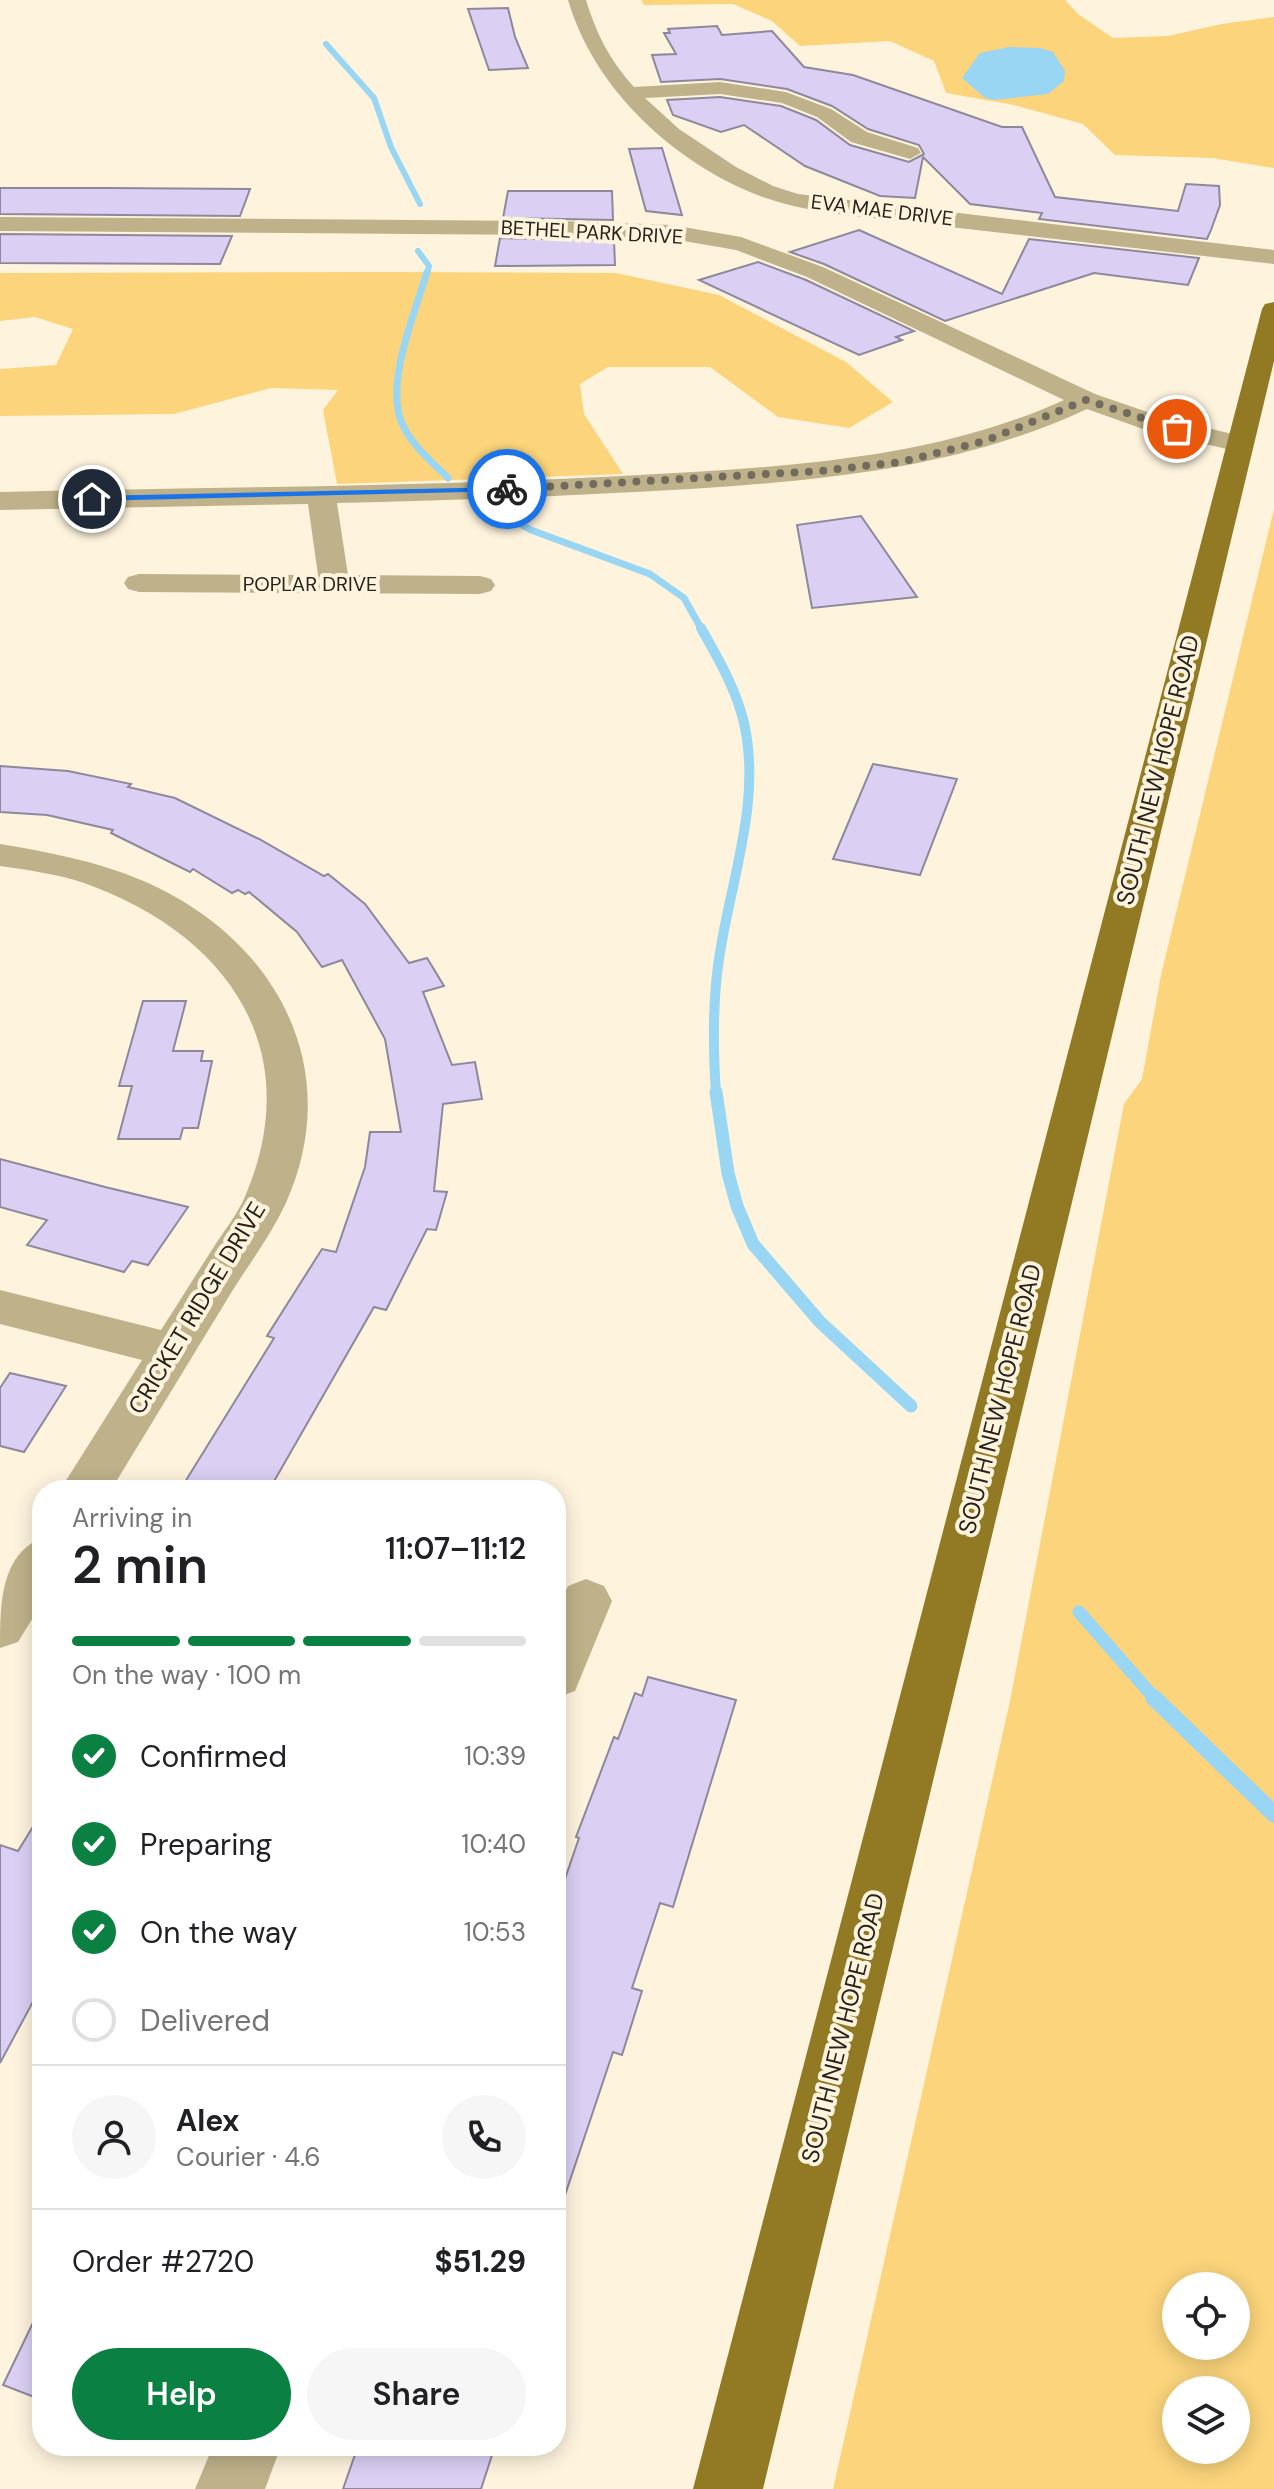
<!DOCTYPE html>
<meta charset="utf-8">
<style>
:root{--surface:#fff;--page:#f6f6f6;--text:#202124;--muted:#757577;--line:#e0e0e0;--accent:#0b8043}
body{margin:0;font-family:"DM Sans",sans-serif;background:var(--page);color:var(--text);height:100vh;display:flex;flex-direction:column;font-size:30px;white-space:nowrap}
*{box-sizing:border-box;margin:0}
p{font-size:26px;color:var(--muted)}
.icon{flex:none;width:44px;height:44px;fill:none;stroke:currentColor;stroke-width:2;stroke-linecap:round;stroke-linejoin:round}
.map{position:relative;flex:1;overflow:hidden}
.sheet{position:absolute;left:32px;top:1480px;width:534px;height:976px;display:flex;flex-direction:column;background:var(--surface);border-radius:32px;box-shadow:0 4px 20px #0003}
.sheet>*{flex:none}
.buttons{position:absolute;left:1162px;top:2272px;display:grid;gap:16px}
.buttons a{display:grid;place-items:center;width:88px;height:88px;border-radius:50%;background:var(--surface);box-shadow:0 4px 20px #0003;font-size:40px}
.pin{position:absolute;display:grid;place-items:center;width:68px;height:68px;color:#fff;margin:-34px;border:4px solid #fff;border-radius:50%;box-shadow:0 2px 8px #0007}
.courier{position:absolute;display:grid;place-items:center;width:80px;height:80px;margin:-40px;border:6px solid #1a73e8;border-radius:50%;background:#fff;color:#222;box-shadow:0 2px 10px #0007}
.summary em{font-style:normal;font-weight:600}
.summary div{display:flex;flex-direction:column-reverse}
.summary{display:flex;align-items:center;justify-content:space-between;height:136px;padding:0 40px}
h1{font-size:52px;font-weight:600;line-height:60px}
.bar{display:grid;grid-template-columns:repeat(4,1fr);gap:12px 8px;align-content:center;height:96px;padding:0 40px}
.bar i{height:10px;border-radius:6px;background:var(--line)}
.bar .active{background:var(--accent)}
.bar p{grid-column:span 4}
.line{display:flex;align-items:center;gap:20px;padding:0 40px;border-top:2px solid var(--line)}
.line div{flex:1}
.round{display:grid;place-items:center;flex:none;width:84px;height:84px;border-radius:42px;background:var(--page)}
ol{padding:0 40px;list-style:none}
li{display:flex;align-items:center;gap:24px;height:88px}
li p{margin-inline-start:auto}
li .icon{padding:8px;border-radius:50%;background:var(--accent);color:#fff;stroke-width:4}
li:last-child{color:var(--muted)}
li i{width:44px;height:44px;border:4px solid var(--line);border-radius:50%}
.cta{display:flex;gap:16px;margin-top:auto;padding:16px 40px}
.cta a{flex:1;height:92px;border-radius:48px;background:var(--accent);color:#fff;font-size:32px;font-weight:600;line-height:92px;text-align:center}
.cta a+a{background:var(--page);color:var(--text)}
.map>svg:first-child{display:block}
.green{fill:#fbd47b;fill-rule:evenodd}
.water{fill:#99d6f4}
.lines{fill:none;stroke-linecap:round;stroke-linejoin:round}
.stream-far4{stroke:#99d6f4;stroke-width:6}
.stream-far3{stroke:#99d6f4;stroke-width:7}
.stream-far2{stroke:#99d6f4;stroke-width:10}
.stream-far1{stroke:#99d6f4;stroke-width:13}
.stream{stroke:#99d6f4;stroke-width:17}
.building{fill:#dbd0f4;stroke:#8e889c;stroke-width:2}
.minor{fill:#bfb28a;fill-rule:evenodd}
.major{fill:#927923;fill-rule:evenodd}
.route{fill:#1a73e8}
.done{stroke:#726c5f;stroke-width:8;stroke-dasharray:0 14.4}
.labels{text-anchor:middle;stroke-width:8;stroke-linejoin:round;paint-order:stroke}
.far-street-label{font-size:20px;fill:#27231b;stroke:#fef4de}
.street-label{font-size:24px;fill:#27231b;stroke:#fef4de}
</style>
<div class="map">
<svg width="1274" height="2489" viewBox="0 0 1274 2489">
<rect width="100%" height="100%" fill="#fef4de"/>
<!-- green -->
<g class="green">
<polygon points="641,0 1065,0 1078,14 1113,38 1168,36 1222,24 1274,17 1274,168 1212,158 1115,155 1083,124 1014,105 946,93 934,61 890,41 800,46 772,21 733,4 644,5"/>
<polygon points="385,272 616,273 719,295 846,362 893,402 849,428 778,417 710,367 608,367 580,384 584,414 623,474 337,484 323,410 338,390 271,388 174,414 0,416 0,369 56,365 73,329 35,317 0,321 0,273"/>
<path d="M1274,509V2489H833L1010,1701L1124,1104L1142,1079L1161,975ZM1176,2286H1236V2346H1176ZM1176,2390H1236V2450H1176Z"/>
</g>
<!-- water -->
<polygon class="water" points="1009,47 1040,48 1053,52 1065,71 1064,81 1048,94 995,100 985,98 962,78 980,53"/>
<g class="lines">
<!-- stream-far4 -->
<g class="stream-far4">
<polyline points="326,44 374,98 391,147 420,204"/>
<polyline points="418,251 429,266 427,274"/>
</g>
<!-- stream-far3 -->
<g class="stream-far3">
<path d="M427,272C415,313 386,380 401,421C410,444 431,461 448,478"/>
<polyline points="477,499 531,530 650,574 684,598 702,630"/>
</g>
<!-- stream-far2 -->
<path class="stream-far2" d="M701,628C718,658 736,689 744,723C762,802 730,882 719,959C712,1004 713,1049 716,1094"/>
<!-- stream-far1 -->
<g class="stream-far1">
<polyline points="716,1092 728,1173 737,1206 753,1244 820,1322 911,1406"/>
<polyline points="1079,1612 1156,1700"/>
</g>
<!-- stream -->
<polyline class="stream" points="1154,1698 1274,1814"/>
</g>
<!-- building -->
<g class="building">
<polygon points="508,8 515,37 528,68 489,70 468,9"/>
<polygon points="717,26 722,35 772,31 804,67 853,75 1002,127 1022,127 1055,197 1178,211 1186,184 1219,186 1220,205 1211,230 1207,239 1039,219 1042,213 970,204 923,157 915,198 880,196 805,166 744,125 721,132 673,115 667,100 720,97 781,106 816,120 850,145 909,162 924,154 919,145 868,129 832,106 787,89 720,79 661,82 652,55 676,54 664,33 670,33 668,29"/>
<polygon points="662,148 682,215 646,211 629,149"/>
<polygon points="0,188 108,188 250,189 240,216 0,214"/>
<polygon points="508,191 612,191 613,220 503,218"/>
<polygon points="859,230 1002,294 1029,239 1199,258 1188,285 1094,273 945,321 824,264 790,252"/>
<polygon points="0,234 232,236 220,264 0,263"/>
<polygon points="500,238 614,240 615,265 495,266"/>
<polygon points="758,262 806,280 914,331 896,337 902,340 859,355 699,280"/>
<polygon points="861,516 917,597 812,608 797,525"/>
<polygon points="873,764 957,779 920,875 833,859"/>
<polygon points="0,766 68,771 131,784 128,787 175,798 259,839 324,876 328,874 365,904 409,963 427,958 444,986 423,992 452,1065 475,1062 482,1099 443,1104 434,1191 447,1192 436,1230 427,1229 386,1310 374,1307 269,1490 180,1490 274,1338 267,1336 322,1249 336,1252 365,1167 370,1132 401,1132 385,1039 342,960 322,967 297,932 249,892 245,894 238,890 232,893 193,869 190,872 111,833 113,830 47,815 0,812"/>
<polygon points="143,1001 186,1001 173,1051 203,1051 201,1061 212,1061 198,1128 183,1128 180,1139 118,1139 132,1086 119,1086"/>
<polygon points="0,1159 105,1187 188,1207 148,1265 132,1261 124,1272 27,1245 47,1220 0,1207"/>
<polygon points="10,1373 66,1386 24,1452 0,1446 0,1388"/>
<polygon points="648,1677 736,1700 673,1907 660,1903 632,1988 642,1991 622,2055 613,2052 562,2204 556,2203 556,1905 579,1838 576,1837 614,1737 618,1739 635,1693 642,1696"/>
<polygon points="42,1812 42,1985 0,2063 0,1845 18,1851"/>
<polygon points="42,2304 42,2400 3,2385"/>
<polygon points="358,2446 495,2446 481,2489 343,2489"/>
</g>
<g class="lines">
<!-- minor -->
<g class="minor">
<path d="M568,0H586C596,33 610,61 634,87L720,82L786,92L831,109L867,132L918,148L921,153L910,159L851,142L817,117L782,103L720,94L645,98L679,129L736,167L773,186L798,194L1274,250V264L844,215C816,211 787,206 760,196C674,163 594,89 568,0Z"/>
<path d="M0,217L562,221L672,225L741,237L823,267L1095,394L1162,417L1249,438L1253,444L1249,450L1239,452L1143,429L1087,409C961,468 827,480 690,489C572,496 455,500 337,503L348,575L480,576L491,579L495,585L491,591L480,594L139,592L128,589L124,583L128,577L139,574L318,575L308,504L0,510V492C208,487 414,487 621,476C772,467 925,463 1064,400L807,277L736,250L672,239L562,235L0,231Z"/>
<path d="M0,844C48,852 96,861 141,880C274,936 348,1067 285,1205C270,1237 246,1268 228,1298C189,1362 150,1426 111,1490H60L142,1360L0,1324V1290L161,1330C180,1301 198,1271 217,1242C226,1229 236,1215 243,1201C310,1051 228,934 84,883C57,874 28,870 0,866Z"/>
<path d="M42,1538V1603L18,1642L0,1648C0,1605 0,1555 42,1538Z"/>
<polygon points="586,1579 604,1586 612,1601 575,1691 556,1698 556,1611 568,1586"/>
<polygon points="213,2446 281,2446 265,2489 195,2489"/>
</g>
<!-- major -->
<polygon class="major" points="1274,302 1274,361 763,2489 693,2489 1262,309 1265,304"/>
</g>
<!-- route -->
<polygon class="route" points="507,487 510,491 92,501 87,499 92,496"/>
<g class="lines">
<!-- done -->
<polyline class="done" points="507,489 820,471 901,462 985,441 1086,400 1177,429"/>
</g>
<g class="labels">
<!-- far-street labels -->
<g class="far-street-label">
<text transform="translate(882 210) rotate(7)" y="7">EVA MAE DRIVE</text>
<text transform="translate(592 232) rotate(3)" y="7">BETHEL PARK DRIVE</text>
<text x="310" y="591">POPLAR DRIVE</text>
</g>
<!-- street labels -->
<g class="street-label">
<text transform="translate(1158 770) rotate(-76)" y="8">SOUTH NEW HOPE ROAD</text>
<text transform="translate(197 1308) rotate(-59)" y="8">CRICKET RIDGE DRIVE</text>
<text transform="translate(1000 1399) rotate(-76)" y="8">SOUTH NEW HOPE ROAD</text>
<text transform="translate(843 2028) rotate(-76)" y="8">SOUTH NEW HOPE ROAD</text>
</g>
</g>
</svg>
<div class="buttons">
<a><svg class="icon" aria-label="locate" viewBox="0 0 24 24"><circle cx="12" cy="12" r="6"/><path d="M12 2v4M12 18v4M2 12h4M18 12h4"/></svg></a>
<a><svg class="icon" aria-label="layers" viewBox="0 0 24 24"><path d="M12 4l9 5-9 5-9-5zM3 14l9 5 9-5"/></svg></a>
</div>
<div class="pin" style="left:1177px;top:429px;background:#ea580c"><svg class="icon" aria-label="bag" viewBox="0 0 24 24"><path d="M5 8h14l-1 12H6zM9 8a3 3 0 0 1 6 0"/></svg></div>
<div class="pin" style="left:92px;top:499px;background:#1f2937"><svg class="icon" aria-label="home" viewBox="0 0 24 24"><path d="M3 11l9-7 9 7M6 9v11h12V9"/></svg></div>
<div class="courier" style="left:507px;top:489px"><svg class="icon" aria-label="bike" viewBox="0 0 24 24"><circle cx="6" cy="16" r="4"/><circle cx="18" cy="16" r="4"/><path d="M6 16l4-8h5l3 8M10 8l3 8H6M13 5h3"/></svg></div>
<section class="sheet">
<div class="summary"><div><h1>2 min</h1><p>Arriving in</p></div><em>11:07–11:12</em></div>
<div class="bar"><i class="active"></i><i class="active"></i><i class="active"></i><i></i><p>On the way · 100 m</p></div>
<ol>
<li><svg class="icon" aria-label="check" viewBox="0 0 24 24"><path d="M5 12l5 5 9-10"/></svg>Confirmed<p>10:39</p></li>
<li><svg class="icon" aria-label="check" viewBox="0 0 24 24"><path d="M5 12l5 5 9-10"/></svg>Preparing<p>10:40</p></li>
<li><svg class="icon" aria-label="check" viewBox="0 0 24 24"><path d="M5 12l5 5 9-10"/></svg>On the way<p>10:53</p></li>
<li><i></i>Delivered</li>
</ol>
<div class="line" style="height:144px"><a class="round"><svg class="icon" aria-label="person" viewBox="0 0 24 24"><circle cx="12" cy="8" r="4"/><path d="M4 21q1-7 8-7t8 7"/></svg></a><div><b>Alex</b><p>Courier · 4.6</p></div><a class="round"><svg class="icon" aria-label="phone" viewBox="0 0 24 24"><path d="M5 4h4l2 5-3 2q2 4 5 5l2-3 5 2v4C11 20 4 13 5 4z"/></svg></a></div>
<div class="line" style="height:104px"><div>Order #2720</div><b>$51.29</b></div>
<div class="cta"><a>Help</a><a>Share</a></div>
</section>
</div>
